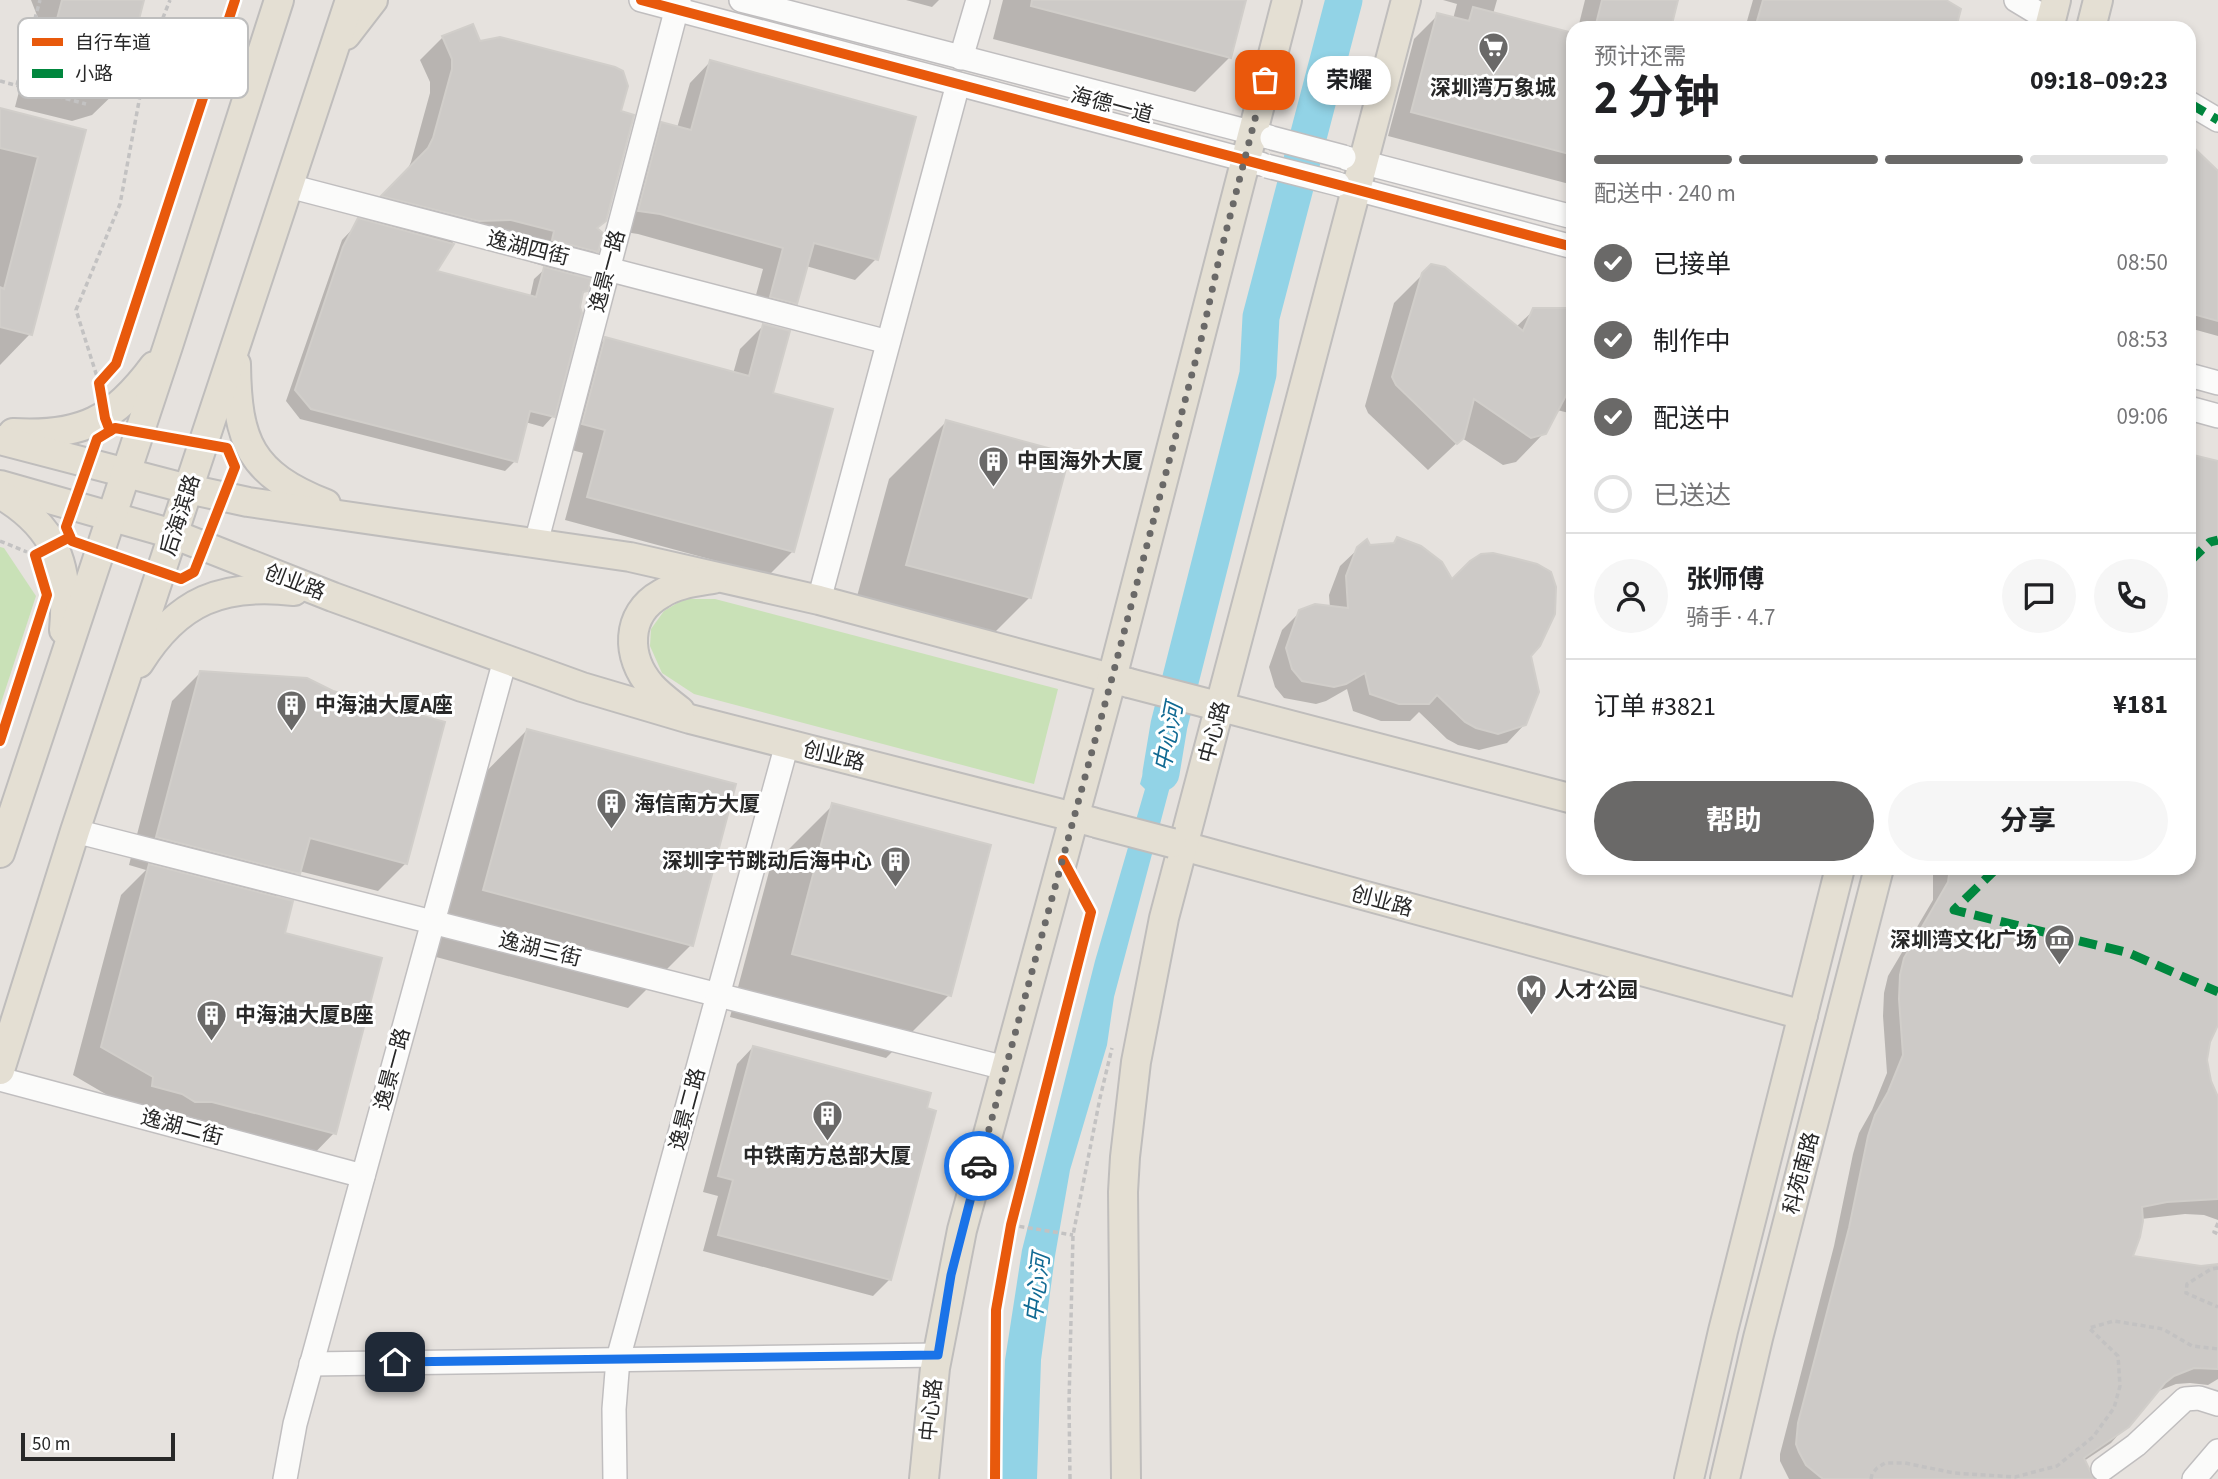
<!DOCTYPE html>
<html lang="zh">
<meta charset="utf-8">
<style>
:root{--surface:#fff;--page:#f6f6f6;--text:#202124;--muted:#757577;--line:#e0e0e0;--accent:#6a6968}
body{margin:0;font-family:"Source Sans 3","Noto Sans SC",sans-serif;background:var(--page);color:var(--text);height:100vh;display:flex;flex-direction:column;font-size:26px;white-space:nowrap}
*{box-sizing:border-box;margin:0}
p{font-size:23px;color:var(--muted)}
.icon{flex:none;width:38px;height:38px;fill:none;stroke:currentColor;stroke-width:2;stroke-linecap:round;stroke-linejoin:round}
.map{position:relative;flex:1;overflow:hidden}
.details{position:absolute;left:1566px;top:21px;width:630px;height:854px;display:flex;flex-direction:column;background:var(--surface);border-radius:21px;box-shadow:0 4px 10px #0003}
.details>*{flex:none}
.scale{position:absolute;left:21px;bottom:18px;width:154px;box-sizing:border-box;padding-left:7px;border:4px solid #282828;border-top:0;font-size:19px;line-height:24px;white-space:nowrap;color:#282828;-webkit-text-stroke:5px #fff;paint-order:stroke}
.pin{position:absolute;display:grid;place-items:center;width:60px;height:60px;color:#fff;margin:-30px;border-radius:14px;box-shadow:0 4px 10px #0006}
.courier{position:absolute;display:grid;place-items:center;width:70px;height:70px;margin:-35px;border:5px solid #1a73e8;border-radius:50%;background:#fff;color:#222;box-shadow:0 2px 9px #0007}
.bubble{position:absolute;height:49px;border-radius:24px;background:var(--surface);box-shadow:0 4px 10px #0003;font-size:23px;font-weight:700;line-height:49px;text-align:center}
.headline em{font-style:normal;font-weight:700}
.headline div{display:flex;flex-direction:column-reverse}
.headline{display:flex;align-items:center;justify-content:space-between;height:119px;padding:0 28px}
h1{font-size:46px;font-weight:700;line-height:52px}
.bar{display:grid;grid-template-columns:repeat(4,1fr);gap:10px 7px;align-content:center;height:84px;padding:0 28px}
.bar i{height:9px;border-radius:5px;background:var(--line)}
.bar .on{background:var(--accent)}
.bar p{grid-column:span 4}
.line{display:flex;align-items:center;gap:18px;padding:0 28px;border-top:2px solid var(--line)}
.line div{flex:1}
.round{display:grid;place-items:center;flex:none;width:74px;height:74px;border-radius:37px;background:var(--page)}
ol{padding:0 28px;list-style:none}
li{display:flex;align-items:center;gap:21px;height:77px}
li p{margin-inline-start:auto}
li .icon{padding:7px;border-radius:50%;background:var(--accent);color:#fff;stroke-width:4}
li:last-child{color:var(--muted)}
li i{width:38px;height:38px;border:4px solid var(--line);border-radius:50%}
.button{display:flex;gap:14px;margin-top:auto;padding:14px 28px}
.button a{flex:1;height:80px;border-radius:42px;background:var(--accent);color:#fff;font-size:28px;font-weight:700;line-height:80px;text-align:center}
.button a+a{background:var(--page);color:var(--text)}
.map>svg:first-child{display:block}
.green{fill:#c9e1b7}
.water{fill:#92d3e6}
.shadow{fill:#0003;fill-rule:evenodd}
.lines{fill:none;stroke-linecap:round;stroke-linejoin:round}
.river{stroke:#92d3e6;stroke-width:37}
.building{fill:#cdcac7;stroke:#d1ceca;stroke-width:2}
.minor-casing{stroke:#c0bebf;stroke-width:26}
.major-casing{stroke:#bfbdbc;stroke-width:32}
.path{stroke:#c3c2c2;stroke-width:3.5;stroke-dasharray:5 3.5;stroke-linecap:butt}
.minor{stroke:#fbfbfa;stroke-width:23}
.major{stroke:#e4dfd3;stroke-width:28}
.minor-bridge-casing{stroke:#c0bebf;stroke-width:26;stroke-linecap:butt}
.major-bridge-casing{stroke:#bfbdbc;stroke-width:32;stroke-linecap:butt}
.minor-bridge{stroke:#fbfbfa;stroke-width:23}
.major-bridge{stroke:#e4dfd3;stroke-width:28}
.quiet{stroke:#00873e;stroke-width:9;stroke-dasharray:18 9;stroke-linecap:butt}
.cycleway-casing{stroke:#fff;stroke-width:15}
.cycleway{stroke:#e8590c;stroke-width:10}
.done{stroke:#6a6968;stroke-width:7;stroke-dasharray:0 12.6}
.route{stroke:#1a73e8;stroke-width:9}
.labels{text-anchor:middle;stroke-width:6;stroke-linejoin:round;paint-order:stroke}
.poi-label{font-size:21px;font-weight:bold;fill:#282828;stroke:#fff;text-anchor:start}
.street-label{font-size:21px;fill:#282828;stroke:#fff}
.water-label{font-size:23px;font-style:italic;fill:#116a93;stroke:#fff}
.key{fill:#fff;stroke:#bebebe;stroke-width:2}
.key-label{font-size:19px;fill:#282828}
</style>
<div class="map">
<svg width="2218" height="1479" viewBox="0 0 2218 1479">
<rect width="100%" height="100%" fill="#e6e2de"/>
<!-- green -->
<g class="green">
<polygon points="0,547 4,548 36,596 0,706"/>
<polygon points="684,599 715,599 1058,689 1034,784 694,694 662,673 650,646 651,629 664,611"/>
</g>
<!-- water -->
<polygon class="water" points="1157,722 1185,730 1114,997 1107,1045 1070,1170 1055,1256 1041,1360 1037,1479 1001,1479 1005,1360 1022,1250 1095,961 1145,789 1140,784"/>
<!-- shadow -->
<g class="shadow">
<polygon points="31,0 142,0 120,88 92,115 72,121 15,107 38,18"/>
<polygon points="906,0 939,0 932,7"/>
<polygon points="1003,0 1245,0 1230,57 1195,92 993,39"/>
<polygon points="1443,0 1497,0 1493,14 1573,35 1573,185 1388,136 1414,39 1438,15 1453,19 1457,4"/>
<polygon points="1585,0 1677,0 1669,28 1578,28"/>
<polygon points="1753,0 1943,0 1959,9 1954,28 1745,28"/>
<path d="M443,37L478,43L595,229L597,251L572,276L586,290L581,296L553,416L543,427L525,422L515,461L505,471L300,419L286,401L342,240L406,173L411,162L430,93V82L420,60ZM453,242H487L532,254L530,262L547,267L534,279L530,297L434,272Z"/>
<polygon points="710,62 876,259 855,280 806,266 796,303 775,324 750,317 763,269 638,234 618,231 641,145 662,124 677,128 690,83"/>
<polygon points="0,110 83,131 30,334 0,365"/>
<polygon points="2189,148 2218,174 2218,336 2189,328"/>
<polygon points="1429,268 1516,327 1534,310 1573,309 1573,414 1557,410 1544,433 1516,462 1503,465 1462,438 1428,470 1368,413 1365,406 1394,303"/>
<polygon points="763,326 792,552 769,575 565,520 583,453 560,447 582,363 605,339 733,374 740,349"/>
<polygon points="946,422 1029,598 972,655 850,622 889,479"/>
<polygon points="2218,462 2218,1024 2206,1050 2206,1071 2218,1099 2218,1220 2204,1215 2185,1214 2141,1219 2131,1257 2201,1267 2218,1266 2218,1379 2208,1385 2190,1383 2176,1384 2156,1392 2111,1443 2084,1461 2092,1479 1789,1479 1780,1461 1780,1454 1834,1246 1853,1154 1859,1133 1872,1110 1887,1073 1883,1016 1884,993 1888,976 1933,900 1933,868 2189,868"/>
<polygon points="1397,539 1451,582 1530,655 1525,724 1507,743 1479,750 1458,745 1447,739 1419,712 1410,721 1381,721 1353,711 1347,689 1326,701 1316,704 1284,698 1275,687 1269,667 1282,630 1300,612 1330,608 1329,595 1340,566 1359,548 1392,545"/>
<polygon points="200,673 406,863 378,891 299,871 274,898 334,1133 306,1162 126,1106 73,1075 121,895 146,870 129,865 172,701"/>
<polygon points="527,730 691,945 628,1008 421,953 464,794"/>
<polygon points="833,805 949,995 886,1058 730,1017 770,868"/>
<polygon points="753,1047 890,1279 873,1296 703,1251 718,1196 703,1192 737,1064"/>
</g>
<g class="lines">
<!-- river -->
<polyline class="river" points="1161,773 1169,725 1258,374 1261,317 1344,0"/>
</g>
<!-- building -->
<g class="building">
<polygon points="62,0 144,0 121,89 100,94 41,80"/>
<polygon points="1032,0 1246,0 1231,58 1031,6"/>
<polygon points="1602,0 1678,0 1671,28 1638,28 1619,23 1618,28 1595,28"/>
<polygon points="1763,0 1946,0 1961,9 1957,24 1953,28 1833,28 1817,24 1815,28 1755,28"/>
<polygon points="1473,7 1573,33 1573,155 1411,112 1437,13 1469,21"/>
<polygon points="473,24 480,41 500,37 615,67 623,71 628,86 621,111 634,115 606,221 597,228 603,233 598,252 552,240 554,231 511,220 479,221 381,196 428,148 433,138 452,69 452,59 442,36"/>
<polygon points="710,60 916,117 878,260 814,243 797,304 770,297 783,248 660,214 638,211 661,122 691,130"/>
<polygon points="0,108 86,130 32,335 0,327 0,287 4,289 38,157 0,148"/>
<polygon points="2189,143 2218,171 2218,321 2189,313"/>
<polygon points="358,218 454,244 437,271 536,297 544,267 591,279 588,291 583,292 580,307 582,313 555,417 530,411 517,462 311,409 295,390 343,247"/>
<polygon points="1431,264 1445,267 1523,331 1533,308 1573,308 1573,382 1546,434 1531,438 1474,399 1464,438 1457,444 1396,385 1392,377 1422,273"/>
<polygon points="763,324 790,331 773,393 833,409 794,552 587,497 605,430 582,424 605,337 749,376"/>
<polygon points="946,420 1070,454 1031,598 906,565"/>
<polygon points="2189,454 2218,461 2218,1025 2210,1042 2207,1060 2211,1081 2218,1097 2218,1199 2167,1202 2142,1207 2143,1221 2140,1237 2133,1256 2201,1266 2218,1264 2218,1369 2194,1368 2174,1376 2165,1383 2129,1427 2084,1458 2094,1479 1823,1479 1806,1465 1799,1452 1796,1444 1798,1423 1849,1228 1868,1136 1875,1115 1888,1092 1903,1055 1899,999 1900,975 1904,958 1948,882 1950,868 2189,868"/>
<polygon points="1397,537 1421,546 1442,562 1452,579 1470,561 1481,554 1493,553 1514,558 1537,564 1551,572 1556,587 1555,614 1540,646 1531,656 1539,692 1526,725 1498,734 1476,728 1465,722 1437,695 1429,704 1399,704 1370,694 1365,673 1346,684 1334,687 1302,681 1292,669 1286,648 1299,610 1315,604 1348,608 1346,576 1357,547 1367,539 1370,545 1394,543"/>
<polygon points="200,671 307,678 333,691 445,722 407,864 310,838 300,874 156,837"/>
<polygon points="527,729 736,784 693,946 483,890"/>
<polygon points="832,803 991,845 951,996 792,954"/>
<polygon points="149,864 293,901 285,933 382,958 336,1134 212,1102 195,1102 182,1094 152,1086 153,1077 101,1047"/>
<polygon points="753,1046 931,1093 927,1108 936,1111 891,1280 718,1235 733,1180 718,1176"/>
</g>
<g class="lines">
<defs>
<g id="minor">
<polyline points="641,0 1261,164"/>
<polyline points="741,0 1269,137"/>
<polyline points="2016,0 2051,21"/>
<polyline points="961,58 978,0"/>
<polyline points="2189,103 2218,120"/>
<polyline points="1346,158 1573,217"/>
<polyline points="1341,185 1573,247"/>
<polyline points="289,186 888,342"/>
<polyline points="2189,375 2218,383"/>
<polyline points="2189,408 2218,416"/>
<polyline points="536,543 679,0"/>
<polyline points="819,600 958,84"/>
<polyline points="75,831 1005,1068"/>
<polyline points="0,1079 363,1176"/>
<polyline points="311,1364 938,1355"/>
<polyline points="2103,1469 2136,1445 2185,1399 2199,1398 2218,1404"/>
<polyline points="285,1479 295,1424 505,660"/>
<polyline points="615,1479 614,1409 618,1359 787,744"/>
<polyline points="2194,1479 2218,1451"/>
</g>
<g id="major">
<polyline points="2049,28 2056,0"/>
<polyline points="2091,28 2098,0"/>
<polyline points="346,35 373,0"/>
<path d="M236,364C237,442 250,474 326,504"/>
<path d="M13,433C82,437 114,420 154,366"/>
<polyline points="0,440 188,489 248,502 630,557 819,600 1129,683"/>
<polyline points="0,485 173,534 333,597 582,687 690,719 1093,822"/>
<path d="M0,494C56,527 70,566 64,630"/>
<path d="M139,663C178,600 223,583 294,591"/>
<polyline points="1206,703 1573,799"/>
<path d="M680,711C670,703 659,695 651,686C626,657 625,614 661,594C676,584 695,582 713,579"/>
<polyline points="1172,843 1803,1015"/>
<polyline points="0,853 168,346 279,0"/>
<polyline points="0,1070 75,831 350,0"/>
<polyline points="924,1479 935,1368 962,1230 1112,678 1287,0"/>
<polyline points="1126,1479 1123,1192 1125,1157 1136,1062 1164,918 1406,0"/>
<polyline points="1689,1479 1723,1331 1840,868"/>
<polyline points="1725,1479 1758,1338 1879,868"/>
</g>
</defs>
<!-- minor casing -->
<use href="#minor" class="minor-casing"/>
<!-- major casing -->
<use href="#major" class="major-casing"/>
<!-- path -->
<g class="path">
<polyline points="0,81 86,104"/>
<polyline points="17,85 40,0"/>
<polyline points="99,383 76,310 120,204 147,58 170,0"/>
<polyline points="0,541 27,552"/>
<polyline points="2218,1223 2214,1232 2218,1234"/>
<polyline points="1011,1225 1073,1235"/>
<polyline points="2218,1268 2211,1269 2187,1284 2186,1293 2218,1307"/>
<polyline points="1070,1479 1069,1403 1073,1235 1100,1098 1112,1048"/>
<polyline points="1871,1479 1872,1474 1877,1468 1885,1463 1905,1463 1954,1473 2015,1477 2057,1466 2093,1437 2114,1408 2120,1386 2118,1356 2089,1328 2114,1321 2163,1329 2192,1346 2218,1349"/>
</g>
<!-- minor -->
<use href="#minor" class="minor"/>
<!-- major -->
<use href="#major" class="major"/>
<defs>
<g id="minor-bridge">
<polyline points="1272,138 1344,157"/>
<polyline points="1267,166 1338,184"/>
</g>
<g id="major-bridge">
<polyline points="1129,683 1206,703"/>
<polyline points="1096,823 1172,843"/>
</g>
</defs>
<!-- minor-bridge casing -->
<use href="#minor-bridge" class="minor-bridge-casing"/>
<!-- major-bridge casing -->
<use href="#major-bridge" class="major-bridge-casing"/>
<!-- minor-bridge -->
<use href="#minor-bridge" class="minor-bridge"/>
<!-- major-bridge -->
<use href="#major-bridge" class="major-bridge"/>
<!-- quiet -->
<g class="quiet">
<polyline points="2189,103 2218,120"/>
<polyline points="2189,562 2210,542 2218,540"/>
<polyline points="1997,868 1954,910 2129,953 2218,992"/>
</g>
<defs>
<g id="cycleway">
<polyline points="641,0 1573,247"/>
<polygon points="115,428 227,448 235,467 194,572 181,579 72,541 66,527 97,439"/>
<polyline points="110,431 105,418 99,383 116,364 235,0"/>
<polyline points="0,741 47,595 35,555 70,537"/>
<polyline points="995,1479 996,1310 1011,1225 1091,912 1063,860"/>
</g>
</defs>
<!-- cycleway casing -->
<use href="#cycleway" class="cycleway-casing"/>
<!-- cycleway -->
<use href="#cycleway" class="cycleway"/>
</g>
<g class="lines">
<!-- done -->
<polyline class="done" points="979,1166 1112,678 1202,336 1219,259 1265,80"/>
<!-- route -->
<polyline class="route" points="395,1362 938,1355 951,1275 979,1166"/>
</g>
<!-- icons -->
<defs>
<symbol id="supermarket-pin" viewBox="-11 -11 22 30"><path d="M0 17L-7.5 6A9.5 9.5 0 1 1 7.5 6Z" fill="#6a6968" stroke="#fff"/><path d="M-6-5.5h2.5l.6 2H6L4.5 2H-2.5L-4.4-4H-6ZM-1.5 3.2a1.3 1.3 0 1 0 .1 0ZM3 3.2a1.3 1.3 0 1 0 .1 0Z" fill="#fff"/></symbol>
<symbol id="building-pin" viewBox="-11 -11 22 30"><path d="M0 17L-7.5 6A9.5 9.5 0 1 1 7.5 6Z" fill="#6a6968" stroke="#fff"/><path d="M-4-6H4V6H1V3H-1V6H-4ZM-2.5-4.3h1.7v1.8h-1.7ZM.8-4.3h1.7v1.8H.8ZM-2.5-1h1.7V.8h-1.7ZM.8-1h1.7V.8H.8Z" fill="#fff"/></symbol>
<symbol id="museum-pin" viewBox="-11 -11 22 30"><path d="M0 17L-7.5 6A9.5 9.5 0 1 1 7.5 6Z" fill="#6a6968" stroke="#fff"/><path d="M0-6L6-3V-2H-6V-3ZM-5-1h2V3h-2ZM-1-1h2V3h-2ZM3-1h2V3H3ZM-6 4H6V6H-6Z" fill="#fff"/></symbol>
<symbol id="metro-pin" viewBox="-11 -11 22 30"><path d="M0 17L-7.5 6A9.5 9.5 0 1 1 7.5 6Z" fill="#6a6968" stroke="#fff"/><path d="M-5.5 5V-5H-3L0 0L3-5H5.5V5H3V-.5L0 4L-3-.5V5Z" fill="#fff"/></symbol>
</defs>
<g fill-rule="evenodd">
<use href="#supermarket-pin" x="1476" y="30" width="35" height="47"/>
<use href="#building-pin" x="976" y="444" width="35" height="47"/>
<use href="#building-pin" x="274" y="688" width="35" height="47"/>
<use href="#building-pin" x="594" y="786" width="35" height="47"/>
<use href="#building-pin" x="878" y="844" width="35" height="47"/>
<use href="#museum-pin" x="2042" y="922" width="35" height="47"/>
<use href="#metro-pin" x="1514" y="972" width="35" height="47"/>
<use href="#building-pin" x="194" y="998" width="35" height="47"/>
<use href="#building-pin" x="810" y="1098" width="35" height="47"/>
</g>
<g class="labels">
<!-- poi labels -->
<g class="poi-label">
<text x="1493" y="95" text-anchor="middle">深圳湾万象城</text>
<text x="1017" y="468">中国海外大厦</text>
<text x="315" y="712">中海油大厦A座</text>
<text x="634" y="811">海信南方大厦</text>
<text x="872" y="868" text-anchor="end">深圳字节跳动后海中心</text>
<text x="2037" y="947" text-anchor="end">深圳湾文化广场</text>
<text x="1554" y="997">人才公园</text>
<text x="235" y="1022">中海油大厦B座</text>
<text x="827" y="1163" text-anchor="middle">中铁南方总部大厦</text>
</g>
<!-- street labels -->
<g class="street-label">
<text transform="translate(1112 105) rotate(15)" y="7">海德一道</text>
<text transform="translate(528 248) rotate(14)" y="7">逸湖四街</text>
<text transform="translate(607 271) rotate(-75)" y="7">逸景一路</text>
<text transform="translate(180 515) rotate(-72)" y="7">后海滨路</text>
<text transform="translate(295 582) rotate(21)" y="7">创业路</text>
<text transform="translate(1214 732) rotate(-75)" y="7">中心路</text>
<text transform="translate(834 756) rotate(14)" y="7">创业路</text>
<text transform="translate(1382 901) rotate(15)" y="7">创业路</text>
<text transform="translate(540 949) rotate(14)" y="7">逸湖三街</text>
<text transform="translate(392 1069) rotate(-75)" y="7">逸景一路</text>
<text transform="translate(687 1109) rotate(-75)" y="7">逸景二路</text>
<text transform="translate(182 1127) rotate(15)" y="7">逸湖二街</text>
<text transform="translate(1801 1173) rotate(-75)" y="7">科苑南路</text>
<text transform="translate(931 1410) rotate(-84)" y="7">中心路</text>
</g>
<!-- water labels -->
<g class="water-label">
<text transform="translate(1168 737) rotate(-79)" y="8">中心河</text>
<text transform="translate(1037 1288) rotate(-83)" y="8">中心河</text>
</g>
</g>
<!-- legend -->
<rect x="18" y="18" width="230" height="80" rx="10" class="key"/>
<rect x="32" y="38" width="31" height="8" fill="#e8590c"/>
<rect x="32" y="69" width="31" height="9" fill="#00873e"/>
<g class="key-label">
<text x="75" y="49">自行车道</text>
<text x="75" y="80">小路</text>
</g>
</svg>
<div class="scale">50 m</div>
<div class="pin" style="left:1265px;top:80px;background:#ea580c"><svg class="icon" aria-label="bag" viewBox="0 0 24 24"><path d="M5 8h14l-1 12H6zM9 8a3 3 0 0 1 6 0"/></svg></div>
<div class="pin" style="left:395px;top:1362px;background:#1f2937"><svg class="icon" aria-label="home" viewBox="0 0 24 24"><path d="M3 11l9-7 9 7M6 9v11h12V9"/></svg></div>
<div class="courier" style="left:979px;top:1166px"><svg class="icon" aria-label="car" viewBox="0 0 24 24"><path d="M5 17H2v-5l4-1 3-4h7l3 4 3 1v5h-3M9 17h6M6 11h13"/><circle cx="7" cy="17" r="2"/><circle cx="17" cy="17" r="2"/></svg></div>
<div class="bubble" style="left:1307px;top:56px;width:84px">荣耀</div>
<section class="details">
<div class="headline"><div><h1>2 分钟</h1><p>预计还需</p></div><em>09:18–09:23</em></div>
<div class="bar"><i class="on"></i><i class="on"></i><i class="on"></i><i></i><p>配送中 · 240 m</p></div>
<ol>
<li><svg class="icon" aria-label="check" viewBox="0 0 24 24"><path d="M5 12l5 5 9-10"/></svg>已接单<p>08:50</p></li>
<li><svg class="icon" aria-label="check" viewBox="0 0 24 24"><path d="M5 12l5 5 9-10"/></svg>制作中<p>08:53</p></li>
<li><svg class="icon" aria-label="check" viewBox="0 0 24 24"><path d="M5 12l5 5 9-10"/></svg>配送中<p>09:06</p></li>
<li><i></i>已送达</li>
</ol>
<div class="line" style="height:126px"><a class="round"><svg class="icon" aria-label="person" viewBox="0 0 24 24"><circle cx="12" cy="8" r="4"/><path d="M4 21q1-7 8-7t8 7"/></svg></a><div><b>张师傅</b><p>骑手 · 4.7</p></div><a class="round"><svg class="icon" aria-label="chat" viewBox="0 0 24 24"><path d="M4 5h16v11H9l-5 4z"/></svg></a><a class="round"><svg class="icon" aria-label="phone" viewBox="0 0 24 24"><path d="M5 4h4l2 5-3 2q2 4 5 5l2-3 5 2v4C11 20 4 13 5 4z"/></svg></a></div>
<div class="line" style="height:91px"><div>订单 #3821</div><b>¥181</b></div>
<div class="button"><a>帮助</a><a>分享</a></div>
</section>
</div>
